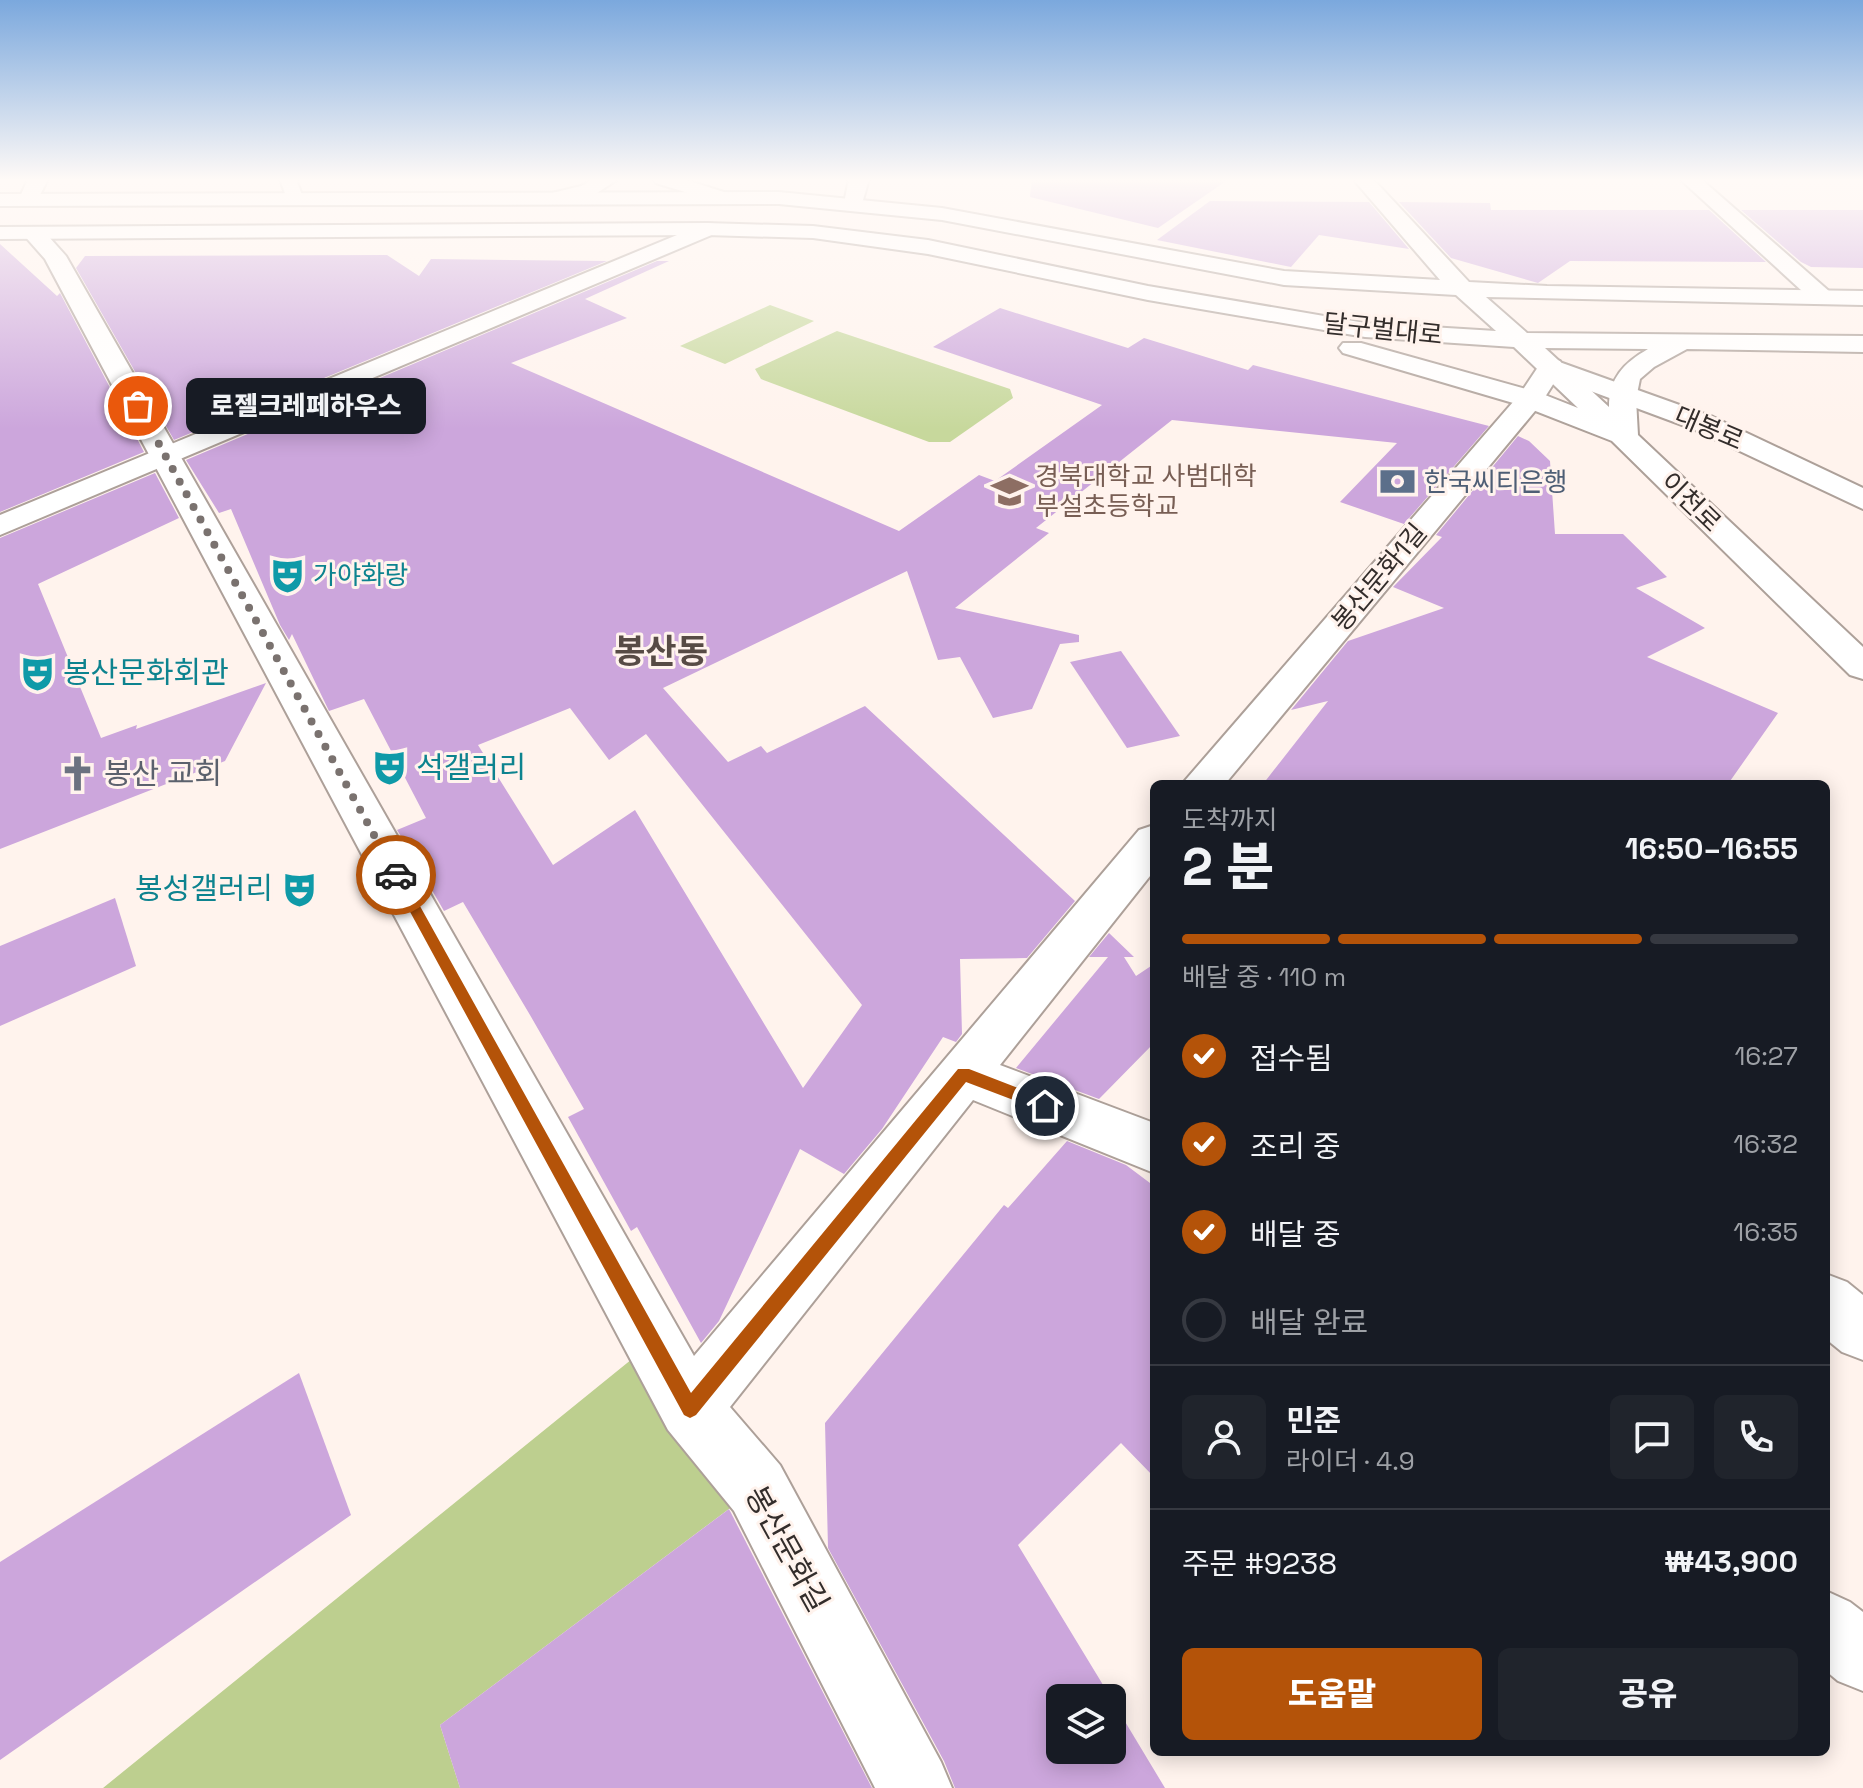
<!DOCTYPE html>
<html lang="ko">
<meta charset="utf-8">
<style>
:root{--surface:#171b24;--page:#20242c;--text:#f1f3f6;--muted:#9ea1a6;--line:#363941;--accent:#b45309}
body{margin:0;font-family:"Space Grotesk","Noto Sans KR",sans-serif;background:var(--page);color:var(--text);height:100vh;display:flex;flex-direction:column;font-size:30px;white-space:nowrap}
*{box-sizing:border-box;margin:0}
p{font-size:26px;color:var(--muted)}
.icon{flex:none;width:44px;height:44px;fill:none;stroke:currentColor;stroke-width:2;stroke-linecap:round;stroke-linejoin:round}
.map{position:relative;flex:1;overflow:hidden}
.sheet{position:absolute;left:1150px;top:780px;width:680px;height:976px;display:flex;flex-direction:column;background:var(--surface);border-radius:12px;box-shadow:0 4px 20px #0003}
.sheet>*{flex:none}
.fabs{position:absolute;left:1046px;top:1684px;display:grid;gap:16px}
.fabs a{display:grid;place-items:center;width:80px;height:80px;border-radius:12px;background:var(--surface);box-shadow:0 4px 20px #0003;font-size:40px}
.pin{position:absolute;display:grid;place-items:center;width:68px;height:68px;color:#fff;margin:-34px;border:4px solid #fff;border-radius:50%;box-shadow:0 2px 8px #0007}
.courier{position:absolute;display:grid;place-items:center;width:80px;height:80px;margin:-40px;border:6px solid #b45309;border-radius:50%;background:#fff;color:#222;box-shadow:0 2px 10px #0007}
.bubble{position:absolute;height:56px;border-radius:12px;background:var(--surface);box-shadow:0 4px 20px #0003;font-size:26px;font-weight:800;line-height:56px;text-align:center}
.overview em{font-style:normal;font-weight:800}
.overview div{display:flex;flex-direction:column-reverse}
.overview{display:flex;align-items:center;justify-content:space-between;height:136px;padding:0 32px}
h1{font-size:52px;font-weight:800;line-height:60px}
.bar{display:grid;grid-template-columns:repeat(4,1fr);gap:12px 8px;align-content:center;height:96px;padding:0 32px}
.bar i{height:10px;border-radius:6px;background:var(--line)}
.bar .current{background:var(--accent)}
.bar p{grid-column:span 4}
.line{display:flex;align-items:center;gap:20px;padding:0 32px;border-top:2px solid var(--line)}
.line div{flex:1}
.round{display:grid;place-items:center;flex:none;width:84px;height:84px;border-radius:12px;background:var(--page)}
ol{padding:0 32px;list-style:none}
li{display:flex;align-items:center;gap:24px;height:88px}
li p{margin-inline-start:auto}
li .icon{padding:8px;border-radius:50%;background:var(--accent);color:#fff;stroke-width:4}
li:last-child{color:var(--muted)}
li i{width:44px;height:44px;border:4px solid var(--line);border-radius:50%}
.button{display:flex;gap:16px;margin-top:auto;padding:16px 32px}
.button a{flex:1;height:92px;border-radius:12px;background:var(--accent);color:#fff;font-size:32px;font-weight:800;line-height:92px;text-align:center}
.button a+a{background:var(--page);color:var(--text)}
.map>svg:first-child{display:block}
.green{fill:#c7d89c}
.forest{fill:#bdcf8f}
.building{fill:#cca6dc;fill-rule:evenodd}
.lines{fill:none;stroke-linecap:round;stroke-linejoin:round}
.pedestrian-casing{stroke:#ada099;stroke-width:4}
.minor-casing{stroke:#ada099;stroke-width:4}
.tertiary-casing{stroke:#ada099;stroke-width:4}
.secondary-casing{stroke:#ada099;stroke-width:4}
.pedestrian{fill:#fff;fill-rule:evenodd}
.minor{fill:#fff;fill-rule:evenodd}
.tertiary{fill:#fff;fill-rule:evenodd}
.secondary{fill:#fff;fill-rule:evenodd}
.route{fill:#b45309}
.done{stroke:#7a726f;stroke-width:8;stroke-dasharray:0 14.4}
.labels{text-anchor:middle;stroke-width:6;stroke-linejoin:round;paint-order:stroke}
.far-street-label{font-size:26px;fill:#332d2b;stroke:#fff3ed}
.far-education-label{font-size:26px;fill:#785e54;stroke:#fff3ed;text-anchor:start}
.far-service-label{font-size:26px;fill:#4e5e75;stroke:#fff3ed;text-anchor:start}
.far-culture-label{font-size:26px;fill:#0d838f;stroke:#fff3ed;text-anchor:start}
.culture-label{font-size:30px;fill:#0d838f;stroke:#fff3ed;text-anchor:start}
.worship-label{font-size:30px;fill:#5b616d;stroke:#fff3ed;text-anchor:start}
.street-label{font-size:30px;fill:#332d2b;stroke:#fff3ed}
.quarter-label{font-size:34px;font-weight:bold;fill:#574b45;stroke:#fff3ed}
</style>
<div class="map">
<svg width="1863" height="1788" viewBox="0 0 1863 1788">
<rect width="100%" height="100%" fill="#fff3ed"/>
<!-- green -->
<g class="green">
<polygon points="770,305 814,321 725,364 680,346"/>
<polygon points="837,331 1010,389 1013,398 950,442 929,442 761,379 755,369"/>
</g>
<!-- forest -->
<polygon class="forest" points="653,1342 757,1488 440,1725 460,1788 103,1788"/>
<!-- building -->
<g class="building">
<polygon points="1032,179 1229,179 1158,228 1030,197"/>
<polygon points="1210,201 1369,202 1409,249 1319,235 1291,267 1157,240"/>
<polygon points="1399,202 1490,203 1491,210 1709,210 1766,262 1570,261 1538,283 1451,258"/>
<polygon points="1741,210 1863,210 1863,268 1811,267 1801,262"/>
<polygon points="0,244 57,296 60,293 144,452 0,512"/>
<polygon points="387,255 419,276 431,259 607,261 174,440 76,268 85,256"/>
<path d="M657,261H669L585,299L627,318L511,363L899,531L979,475L995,481L1102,405L933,347L1000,308L1128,348L1144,338L1248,370L1253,365L1489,426L1404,524L1340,502L1397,443L1172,420L1036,528L1049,533L955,608L1079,635V642L1060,644L1032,709L993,718L960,657L938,660L907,571L663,688L728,762L761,746L767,753L865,706L1075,901L1027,958L960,959L962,1034L956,1042L943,1037L882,1129L844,1174L800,1149L719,1321L701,1343L637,1227L631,1231L568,1117L584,1109L530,1015L463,902L444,911L399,833L397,830L426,818L364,699L329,711L292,634L289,640L280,625L231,509L219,513L186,460ZM570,708L609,760L646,734L862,1005L803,1088L635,810L553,865L478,745Z"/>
<polygon points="1518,436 1529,441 1550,461 1555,534 1623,534 1667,577 1636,588 1705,628 1647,657 1778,713 1728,784 1263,784 1328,701 1291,710 1348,641 1444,608 1393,587 1442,537 1436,535"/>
<polygon points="155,473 179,518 38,584 101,738 137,725 136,729 266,683 225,761 0,849 0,538"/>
<polygon points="1121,651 1180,736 1127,748 1070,662"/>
<polygon points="115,898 136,966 0,1026 0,946"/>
<polygon points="1109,933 1134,957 1124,957 1136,976 1154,964 1154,1043 1099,1099 1016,1068 1108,957 1089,957"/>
<polygon points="1067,1141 1126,1165 1154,1186 1154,1477 1121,1443 1018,1545 1111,1698 1060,1698 1060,1750 1112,1750 1112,1700 1165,1788 955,1788 944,1761 828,1548 825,1423 1004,1205 1008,1208"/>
<polygon points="299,1373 351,1515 0,1760 0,1562"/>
<polygon points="729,1509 872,1788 460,1788 440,1725"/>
</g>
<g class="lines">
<defs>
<polygon id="pedestrian" points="280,179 296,179 303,198 300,202 288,202"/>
<g id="minor">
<polygon points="28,179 48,179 36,203 29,205 19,199"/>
<polygon points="849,179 869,179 861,207 854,209 844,203"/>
<polygon points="1680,179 1701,179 1830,292 1834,297 1830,302 1814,302"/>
<polygon points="33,227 41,228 66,256 694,1356 1139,830 1154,825 1154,871 1000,1065 1154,1123 1154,1173 973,1100 730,1407 780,1465 941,1762 952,1788 875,1788 734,1511 668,1430 45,259 22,233"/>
<polygon points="1551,359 1560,361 1564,367 1540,405 1225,784 1182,784 1520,394 1542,361"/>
<polygon points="1826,1274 1847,1282 1863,1295 1863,1360 1842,1352 1826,1339"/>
<polygon points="1826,1591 1850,1602 1863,1612 1863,1691 1838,1681 1826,1671"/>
</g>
<g id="tertiary">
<polygon points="594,179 618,179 594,195 555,204 545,198 548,194 581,186"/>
<polygon points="653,179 683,179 727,193 730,197 720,203 656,183"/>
<polygon points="706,223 714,224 717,229 714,234 0,535 0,515"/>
<polygon points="1551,359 1713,417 1863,488 1863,509 1693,429 1542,373 1538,367 1542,361"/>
</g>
<path id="secondary" d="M1353,179H1373L1469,282L1547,286L1863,291V305L1486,297L1527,333L1863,336V352L1687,349L1654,367L1640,379L1636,399L1638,435L1863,647V679L1850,675L1612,441L1520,405L1343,353L1339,348L1343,343H1361L1540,393L1578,408L1514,347L1365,337L1148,300L928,254L813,238L706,235L0,239V227L706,223L813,226L928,240L1148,286L1365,323L1496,331L1456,295L1284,285L942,220L779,204L0,206V194L779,192L942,208L1284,271L1440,280ZM1545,348L1648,349C1624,363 1609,378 1609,407Z"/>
</defs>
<!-- pedestrian casing -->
<use href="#pedestrian" class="pedestrian-casing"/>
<!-- minor casing -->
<use href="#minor" class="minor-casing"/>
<!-- tertiary casing -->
<use href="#tertiary" class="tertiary-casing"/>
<!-- secondary casing -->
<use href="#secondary" class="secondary-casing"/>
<!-- pedestrian -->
<use href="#pedestrian" class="pedestrian"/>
<!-- minor -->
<use href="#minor" class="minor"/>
<!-- tertiary -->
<use href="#tertiary" class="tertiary"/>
<!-- secondary -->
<use href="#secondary" class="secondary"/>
</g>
<!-- sky -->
<linearGradient id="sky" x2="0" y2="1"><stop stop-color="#7ba8dd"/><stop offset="0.42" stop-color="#fffaf7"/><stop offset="1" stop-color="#fffaf7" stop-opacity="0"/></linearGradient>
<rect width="1863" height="429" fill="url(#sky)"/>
<!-- route -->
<polygon class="route" points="396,870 401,872 691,1393 958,1069 969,1069 1051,1101 1053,1106 1045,1112 966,1082 696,1415 690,1418 684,1415 390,875"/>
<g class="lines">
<!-- done -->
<polyline class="done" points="138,406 396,875"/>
</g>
<!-- icons -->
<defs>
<symbol id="bank-bare" viewBox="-9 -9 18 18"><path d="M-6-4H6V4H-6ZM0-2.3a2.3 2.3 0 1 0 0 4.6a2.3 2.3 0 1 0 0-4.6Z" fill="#5c6f8a" stroke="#fff3ed" stroke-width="2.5" paint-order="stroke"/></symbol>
<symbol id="school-bare" viewBox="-9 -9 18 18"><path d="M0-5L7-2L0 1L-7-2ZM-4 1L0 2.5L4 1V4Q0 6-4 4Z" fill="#8d6e63" stroke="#fff3ed" stroke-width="2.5" paint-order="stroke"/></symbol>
<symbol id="theatre-bare" viewBox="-9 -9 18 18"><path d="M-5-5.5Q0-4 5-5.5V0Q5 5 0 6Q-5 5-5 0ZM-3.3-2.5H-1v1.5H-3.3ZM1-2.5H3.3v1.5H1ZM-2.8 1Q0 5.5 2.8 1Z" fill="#0f9aa8" stroke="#fff3ed" stroke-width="2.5" paint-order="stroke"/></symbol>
<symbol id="church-bare" viewBox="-9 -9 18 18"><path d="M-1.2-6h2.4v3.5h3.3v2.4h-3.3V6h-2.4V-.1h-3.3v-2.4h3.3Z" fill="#6b7280" stroke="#fff3ed" stroke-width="2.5" paint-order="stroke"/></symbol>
</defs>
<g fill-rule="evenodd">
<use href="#bank-bare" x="1372" y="456" width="51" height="51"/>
<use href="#school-bare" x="984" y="466" width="51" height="51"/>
<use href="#theatre-bare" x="262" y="550" width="51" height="51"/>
<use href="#theatre-bare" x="12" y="648" width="51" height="51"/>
<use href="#theatre-bare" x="364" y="742" width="51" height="51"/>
<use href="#church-bare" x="52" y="748" width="51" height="51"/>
<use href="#theatre-bare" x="274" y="864" width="51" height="51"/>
</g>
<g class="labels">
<!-- far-street labels -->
<g class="far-street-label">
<text transform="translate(1383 329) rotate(6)" y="9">달구벌대로</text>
<text transform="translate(1709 428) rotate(23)" y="9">대봉로</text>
<text transform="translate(1691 502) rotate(44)" y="9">이천로</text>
<text transform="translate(1379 577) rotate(-50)" y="9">봉산문화1길</text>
</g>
<!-- far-education labels -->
<g class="far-education-label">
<text x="1035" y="485">경북대학교 사범대학<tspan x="1035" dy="30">부설초등학교</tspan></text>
</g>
<!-- far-service labels -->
<g class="far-service-label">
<text x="1424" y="491">한국씨티은행</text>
</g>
<!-- far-culture labels -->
<g class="far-culture-label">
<text x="313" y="584">가야화랑</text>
</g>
<!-- culture labels -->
<g class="culture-label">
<text x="63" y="683">봉산문화회관</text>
<text x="416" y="778">석갤러리</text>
<text x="273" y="899" text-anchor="end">봉성갤러리</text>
</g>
<!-- worship labels -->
<g class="worship-label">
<text x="104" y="784">봉산 교회</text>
</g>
<!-- street labels -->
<g class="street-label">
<text transform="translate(787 1549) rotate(61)" y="10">봉산문화길</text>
</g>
<!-- quarter labels -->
<g class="quarter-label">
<text x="661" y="663">봉산동</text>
</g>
</g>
</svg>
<div class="fabs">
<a><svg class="icon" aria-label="layers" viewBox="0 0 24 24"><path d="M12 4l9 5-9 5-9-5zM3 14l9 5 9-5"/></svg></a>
</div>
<div class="pin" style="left:138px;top:406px;background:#ea580c"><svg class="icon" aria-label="bag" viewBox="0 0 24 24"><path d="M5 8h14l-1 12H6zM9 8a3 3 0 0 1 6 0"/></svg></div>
<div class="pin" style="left:1045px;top:1106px;background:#1f2937"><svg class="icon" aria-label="home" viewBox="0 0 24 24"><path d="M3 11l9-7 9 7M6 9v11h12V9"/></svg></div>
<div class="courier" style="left:396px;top:875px"><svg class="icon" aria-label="car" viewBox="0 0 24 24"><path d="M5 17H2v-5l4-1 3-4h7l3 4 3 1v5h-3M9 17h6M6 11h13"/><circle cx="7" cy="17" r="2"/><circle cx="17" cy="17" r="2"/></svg></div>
<div class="bubble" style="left:186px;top:378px;width:240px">로젤크레페하우스</div>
<section class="sheet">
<div class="overview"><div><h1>2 분</h1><p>도착까지</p></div><em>16:50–16:55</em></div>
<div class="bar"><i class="current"></i><i class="current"></i><i class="current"></i><i></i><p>배달 중 · 110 m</p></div>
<ol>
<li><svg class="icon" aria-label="check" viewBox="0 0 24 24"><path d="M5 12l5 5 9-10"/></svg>접수됨<p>16:27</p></li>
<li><svg class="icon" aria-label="check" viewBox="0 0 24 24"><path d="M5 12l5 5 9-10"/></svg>조리 중<p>16:32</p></li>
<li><svg class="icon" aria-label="check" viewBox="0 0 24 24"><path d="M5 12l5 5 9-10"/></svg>배달 중<p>16:35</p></li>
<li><i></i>배달 완료</li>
</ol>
<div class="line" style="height:144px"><a class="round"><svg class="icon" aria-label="person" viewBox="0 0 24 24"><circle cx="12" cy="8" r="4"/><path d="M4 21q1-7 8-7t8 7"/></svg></a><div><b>민준</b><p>라이더 · 4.9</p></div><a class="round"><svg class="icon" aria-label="chat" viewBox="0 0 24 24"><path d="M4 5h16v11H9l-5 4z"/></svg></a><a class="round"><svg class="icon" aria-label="phone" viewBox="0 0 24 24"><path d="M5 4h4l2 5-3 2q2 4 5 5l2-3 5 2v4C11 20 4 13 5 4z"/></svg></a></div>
<div class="line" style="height:104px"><div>주문 #9238</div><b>₩43,900</b></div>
<div class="button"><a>도움말</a><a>공유</a></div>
</section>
</div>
